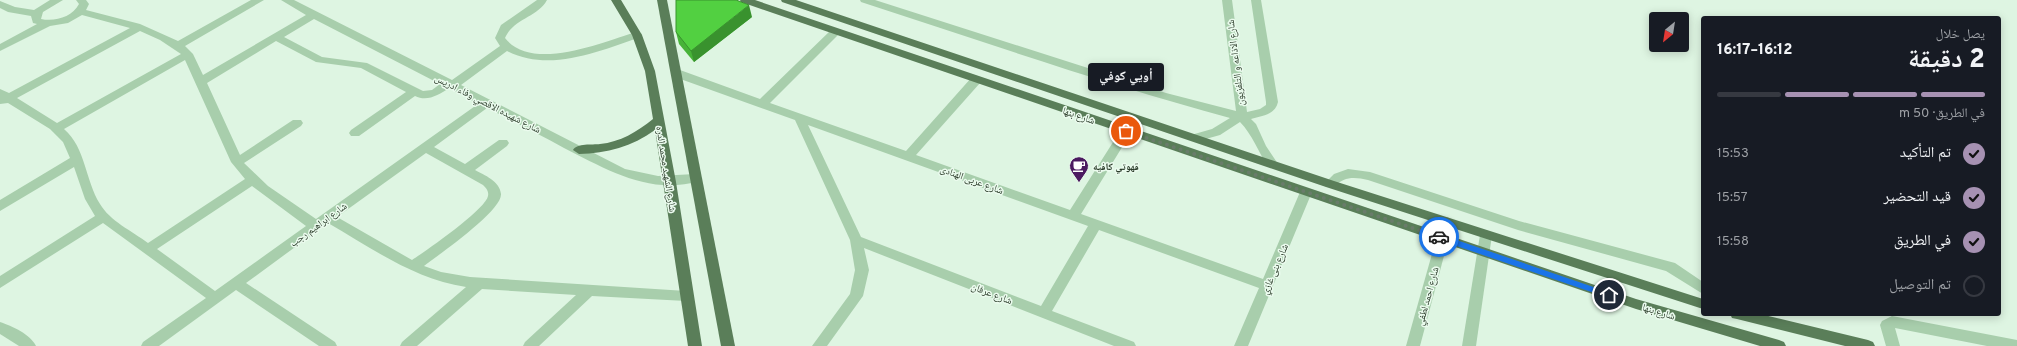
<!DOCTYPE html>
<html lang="ar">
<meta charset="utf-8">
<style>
:root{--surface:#171b24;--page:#20242c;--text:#f1f3f6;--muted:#9ea1a6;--line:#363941;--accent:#a691b2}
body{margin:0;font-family:Overpass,"Noto Naskh Arabic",sans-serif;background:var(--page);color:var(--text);direction:rtl;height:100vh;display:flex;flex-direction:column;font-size:15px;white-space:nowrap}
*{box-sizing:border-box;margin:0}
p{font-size:13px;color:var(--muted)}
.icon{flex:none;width:22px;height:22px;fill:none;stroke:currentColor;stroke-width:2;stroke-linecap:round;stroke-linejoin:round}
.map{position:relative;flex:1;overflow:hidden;direction:ltr}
.drawer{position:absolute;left:1701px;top:16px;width:300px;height:300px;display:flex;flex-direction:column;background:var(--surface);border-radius:4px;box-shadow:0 2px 10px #0003;direction:rtl}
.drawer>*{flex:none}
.needle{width:26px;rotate:210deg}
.buttons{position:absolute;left:1649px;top:12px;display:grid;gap:8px}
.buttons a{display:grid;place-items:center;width:40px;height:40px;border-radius:4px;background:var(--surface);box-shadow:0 2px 10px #0003;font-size:20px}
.pin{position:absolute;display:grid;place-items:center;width:34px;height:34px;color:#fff;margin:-17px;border:2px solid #fff;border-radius:50%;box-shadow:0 1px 4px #0007}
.courier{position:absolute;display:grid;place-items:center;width:40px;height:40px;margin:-20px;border:3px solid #1a73e8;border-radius:50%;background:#fff;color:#222;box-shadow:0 1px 5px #0007}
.bubble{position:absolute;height:28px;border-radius:4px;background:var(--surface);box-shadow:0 2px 10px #0003;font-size:13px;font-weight:800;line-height:28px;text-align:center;direction:rtl}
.head em{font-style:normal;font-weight:800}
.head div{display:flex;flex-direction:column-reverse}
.head{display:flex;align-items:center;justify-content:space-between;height:68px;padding:0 16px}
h1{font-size:26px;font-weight:800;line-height:30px}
.bar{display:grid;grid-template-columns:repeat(4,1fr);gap:6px 4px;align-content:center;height:48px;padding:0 16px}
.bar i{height:5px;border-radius:3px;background:var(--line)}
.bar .selected{background:var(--accent)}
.bar p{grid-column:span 4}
ol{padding:0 16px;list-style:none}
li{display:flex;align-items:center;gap:12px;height:44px}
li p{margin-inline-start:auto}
li .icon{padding:4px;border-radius:50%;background:var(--accent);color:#111;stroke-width:4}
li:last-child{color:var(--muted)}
li i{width:22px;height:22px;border:2px solid var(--line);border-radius:50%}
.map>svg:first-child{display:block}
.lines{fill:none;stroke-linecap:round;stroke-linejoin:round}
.minor{fill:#a8ceac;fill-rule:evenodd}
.major{fill:#5a7e59;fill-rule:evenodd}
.wall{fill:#47b338}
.shaded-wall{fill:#39922e}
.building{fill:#52d041;stroke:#39922e}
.route{fill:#1a73e8}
.done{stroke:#697c6a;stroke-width:4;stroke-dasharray:0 7.2}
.labels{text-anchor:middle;stroke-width:3;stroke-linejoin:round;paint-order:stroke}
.street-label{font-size:10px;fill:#2a3b29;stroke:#ebfbee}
.poi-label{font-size:10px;font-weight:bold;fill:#2a3b29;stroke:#ebfbee;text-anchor:start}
</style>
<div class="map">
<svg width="2017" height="346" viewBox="0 0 2017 346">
<rect width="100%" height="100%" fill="#def5e2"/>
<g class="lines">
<!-- minor -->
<g class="minor">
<path d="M50,0H63L43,12L41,19C55,22 72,17 79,4L76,0H86L89,4L86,10L140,24L178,41L251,0H264L185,46L193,54L203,75L306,15L281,0H294L452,80L500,46L495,38L501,25L537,0H547C537,18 514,18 505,38C531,72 601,43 633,33H641L642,35L641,37C599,51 550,73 507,51L461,85L625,169L658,176L695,174L699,175L701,178L699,181C650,196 606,169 564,148C538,134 513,121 487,108L434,147L465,164L499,140H507L509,143L507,146L475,170C484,175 500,181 501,194C502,211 438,255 424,266L441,272L470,277L686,291L691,292L693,296L691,300L686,301L592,296L539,346H523L525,342L576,295L482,289L417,346H400L402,342L466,287C414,279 373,249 328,223L246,283L335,342L337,346H319L236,290L159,346H141L143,342L206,298L103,223L0,288V276L95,216L85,199L74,167L0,211V200L70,158L63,142L50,129L8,103L0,104V89L9,93L130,28L82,15L68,23L50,26L0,51V44L37,24L33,23L31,16L8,12L0,8V1L15,7L34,10ZM314,19L440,84L432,90L423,91L367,63L322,57L284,37ZM140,31L160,40L181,54L57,123L17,98ZM276,41L316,62L361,68L406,92L351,130L349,133L351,136H359L415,96C427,102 439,95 449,88L478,104L316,219L268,186L244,163L301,126L303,123L301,120H293L240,155L207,83ZM185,60L231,162L245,179L148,243C132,231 110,221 100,204C85,180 86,148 64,129ZM426,153L483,185C486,188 489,191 488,196C486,209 426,251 412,260L337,217ZM252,186L306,226L215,291L157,249Z"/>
<path d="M860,0H875L1166,93L1236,111L1222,0H1232L1247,112L1260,109L1266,105V102L1251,0H1261L1278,102C1275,115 1262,116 1251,119L1256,124L1266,146L1278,164L1276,167H1268C1259,153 1252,134 1240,122L1220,135L1195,142L1189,138L1191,135L1212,129L1230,118C1105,84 984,42 861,2Z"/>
<path d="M835,29L840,32L839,34L770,103L906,151L972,77H980L982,80L980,83L916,155L1070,210L1122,128H1130L1132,131L1081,214L1263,279L1300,192L1302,189H1310L1312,192L1248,346H1234L1259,288L1099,230L1052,311L1134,342L1136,346H1114L864,248L869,270L863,296L827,346H812L850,294L855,270L850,240L795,120L672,76L671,73L672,70H680L760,99L831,30ZM808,125L1088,226L1041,306L861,237Z"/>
<path d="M1348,169L1370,172L1519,221L1675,263L1703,282V294L1666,271L1518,230L1368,180C1355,177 1344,176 1334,187H1326L1324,184L1334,174Z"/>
<polygon points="1447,217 1451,219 1453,222 1420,346 1406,346 1441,222 1443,219"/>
<polygon points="1486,230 1490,232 1492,235 1476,346 1462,346 1480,235 1482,232"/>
<polygon points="1892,316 2017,340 2017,346 1987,346 1895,328 1900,346 1886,346 1880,325 1882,321"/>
<path d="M0,322C12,326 30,334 36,346H19L0,334Z"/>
</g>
<!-- major -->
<g class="major">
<path d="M611,0H621L642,35L655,71L676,182L702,346H688L655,130C632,147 607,153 579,154L573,150C577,143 592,145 600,144C620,142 637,132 653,119L645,71L632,35Z"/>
<polygon points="657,0 667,0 735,346 721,346"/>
<polygon points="740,0 755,0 1636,299 1779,340 1784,342 1786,346 1760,346 1636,309 741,2"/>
<polygon points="781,0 796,0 1334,181 1703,299 1703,309 1326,187 782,2"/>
<polygon points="1730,314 1760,314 1868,340 1873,342 1875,346 1845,346 1737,319 1732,318"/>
</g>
</g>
<!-- wall -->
<polygon class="wall" points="752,17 694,62 679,44 676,32"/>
<!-- shaded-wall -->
<polygon class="shaded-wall" points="749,5 752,17 694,62 691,51"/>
<!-- building -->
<polygon class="building" points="676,0 736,0 749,5 691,51 676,32"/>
<!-- route -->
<polygon class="route" points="1439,234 1611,293 1612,295 1609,298 1436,239 1436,235"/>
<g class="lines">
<!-- done -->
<polyline class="done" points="1126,131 1439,237"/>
</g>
<!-- icons -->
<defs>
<symbol id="cafe-pin" viewBox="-11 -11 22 30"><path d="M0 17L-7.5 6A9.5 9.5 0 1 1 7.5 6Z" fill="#4b1a60" stroke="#ebfbee"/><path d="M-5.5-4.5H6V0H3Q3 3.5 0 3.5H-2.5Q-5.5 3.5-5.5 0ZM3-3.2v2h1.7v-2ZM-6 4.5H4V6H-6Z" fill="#fff"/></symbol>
</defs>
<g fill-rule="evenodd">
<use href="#cafe-pin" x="1068" y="155" width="22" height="30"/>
</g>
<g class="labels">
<!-- street labels -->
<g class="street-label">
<text transform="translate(1235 63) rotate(-97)" y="4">شارع الاذاعه و التلفزيون</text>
<text transform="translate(488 103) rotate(27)" y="4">شارع شهيده الاقصي وفاء ادريس</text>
<text transform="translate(1079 115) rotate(19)" y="4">شارع بنها</text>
<text transform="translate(667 169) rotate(81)" y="4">شارع الشهيد محمد الدره</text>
<text transform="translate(972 179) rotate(20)" y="4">شارع عربى الهنادى</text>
<text transform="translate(318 224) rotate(-36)" y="4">شارع ابراهيم رجب</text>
<text transform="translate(1274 269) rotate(-67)" y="4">شارع بنى غازي</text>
<text transform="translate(992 293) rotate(21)" y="4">شارع عرفان</text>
<text transform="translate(1427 296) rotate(-75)" y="4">شارع احمد لطفي</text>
<text transform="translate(1659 311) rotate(17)" y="4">شارع بنها</text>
</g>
<!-- poi labels -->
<g class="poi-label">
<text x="1093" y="170">قهوتي كافيه</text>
</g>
</g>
</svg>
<div class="buttons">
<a><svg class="needle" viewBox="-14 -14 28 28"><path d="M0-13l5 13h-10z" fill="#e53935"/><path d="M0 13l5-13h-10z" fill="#9ea1a6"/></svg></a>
</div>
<div class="pin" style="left:1126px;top:131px;background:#ea580c"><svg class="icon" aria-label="bag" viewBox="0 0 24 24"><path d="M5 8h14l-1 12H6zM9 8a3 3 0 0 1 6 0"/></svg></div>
<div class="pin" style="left:1609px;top:295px;background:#1f2937"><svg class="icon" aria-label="home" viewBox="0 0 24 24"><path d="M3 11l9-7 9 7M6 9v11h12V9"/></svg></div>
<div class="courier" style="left:1439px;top:237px"><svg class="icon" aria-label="car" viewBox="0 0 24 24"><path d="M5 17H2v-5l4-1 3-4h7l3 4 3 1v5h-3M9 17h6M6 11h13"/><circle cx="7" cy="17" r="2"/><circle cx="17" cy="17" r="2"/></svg></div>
<div class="bubble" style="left:1088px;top:63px;width:76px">أويي كوفي</div>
<section class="drawer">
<div class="head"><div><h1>2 دقيقة</h1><p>يصل خلال</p></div><em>16:12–16:17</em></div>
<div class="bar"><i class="selected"></i><i class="selected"></i><i class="selected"></i><i></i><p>في الطريق · 50 m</p></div>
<ol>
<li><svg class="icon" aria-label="check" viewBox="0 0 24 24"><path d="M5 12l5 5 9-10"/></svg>تم التأكيد<p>15:53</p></li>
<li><svg class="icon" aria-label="check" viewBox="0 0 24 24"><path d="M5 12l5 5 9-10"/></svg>قيد التحضير<p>15:57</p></li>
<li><svg class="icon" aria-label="check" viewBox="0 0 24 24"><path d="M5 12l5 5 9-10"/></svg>في الطريق<p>15:58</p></li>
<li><i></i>تم التوصيل</li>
</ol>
</section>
</div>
